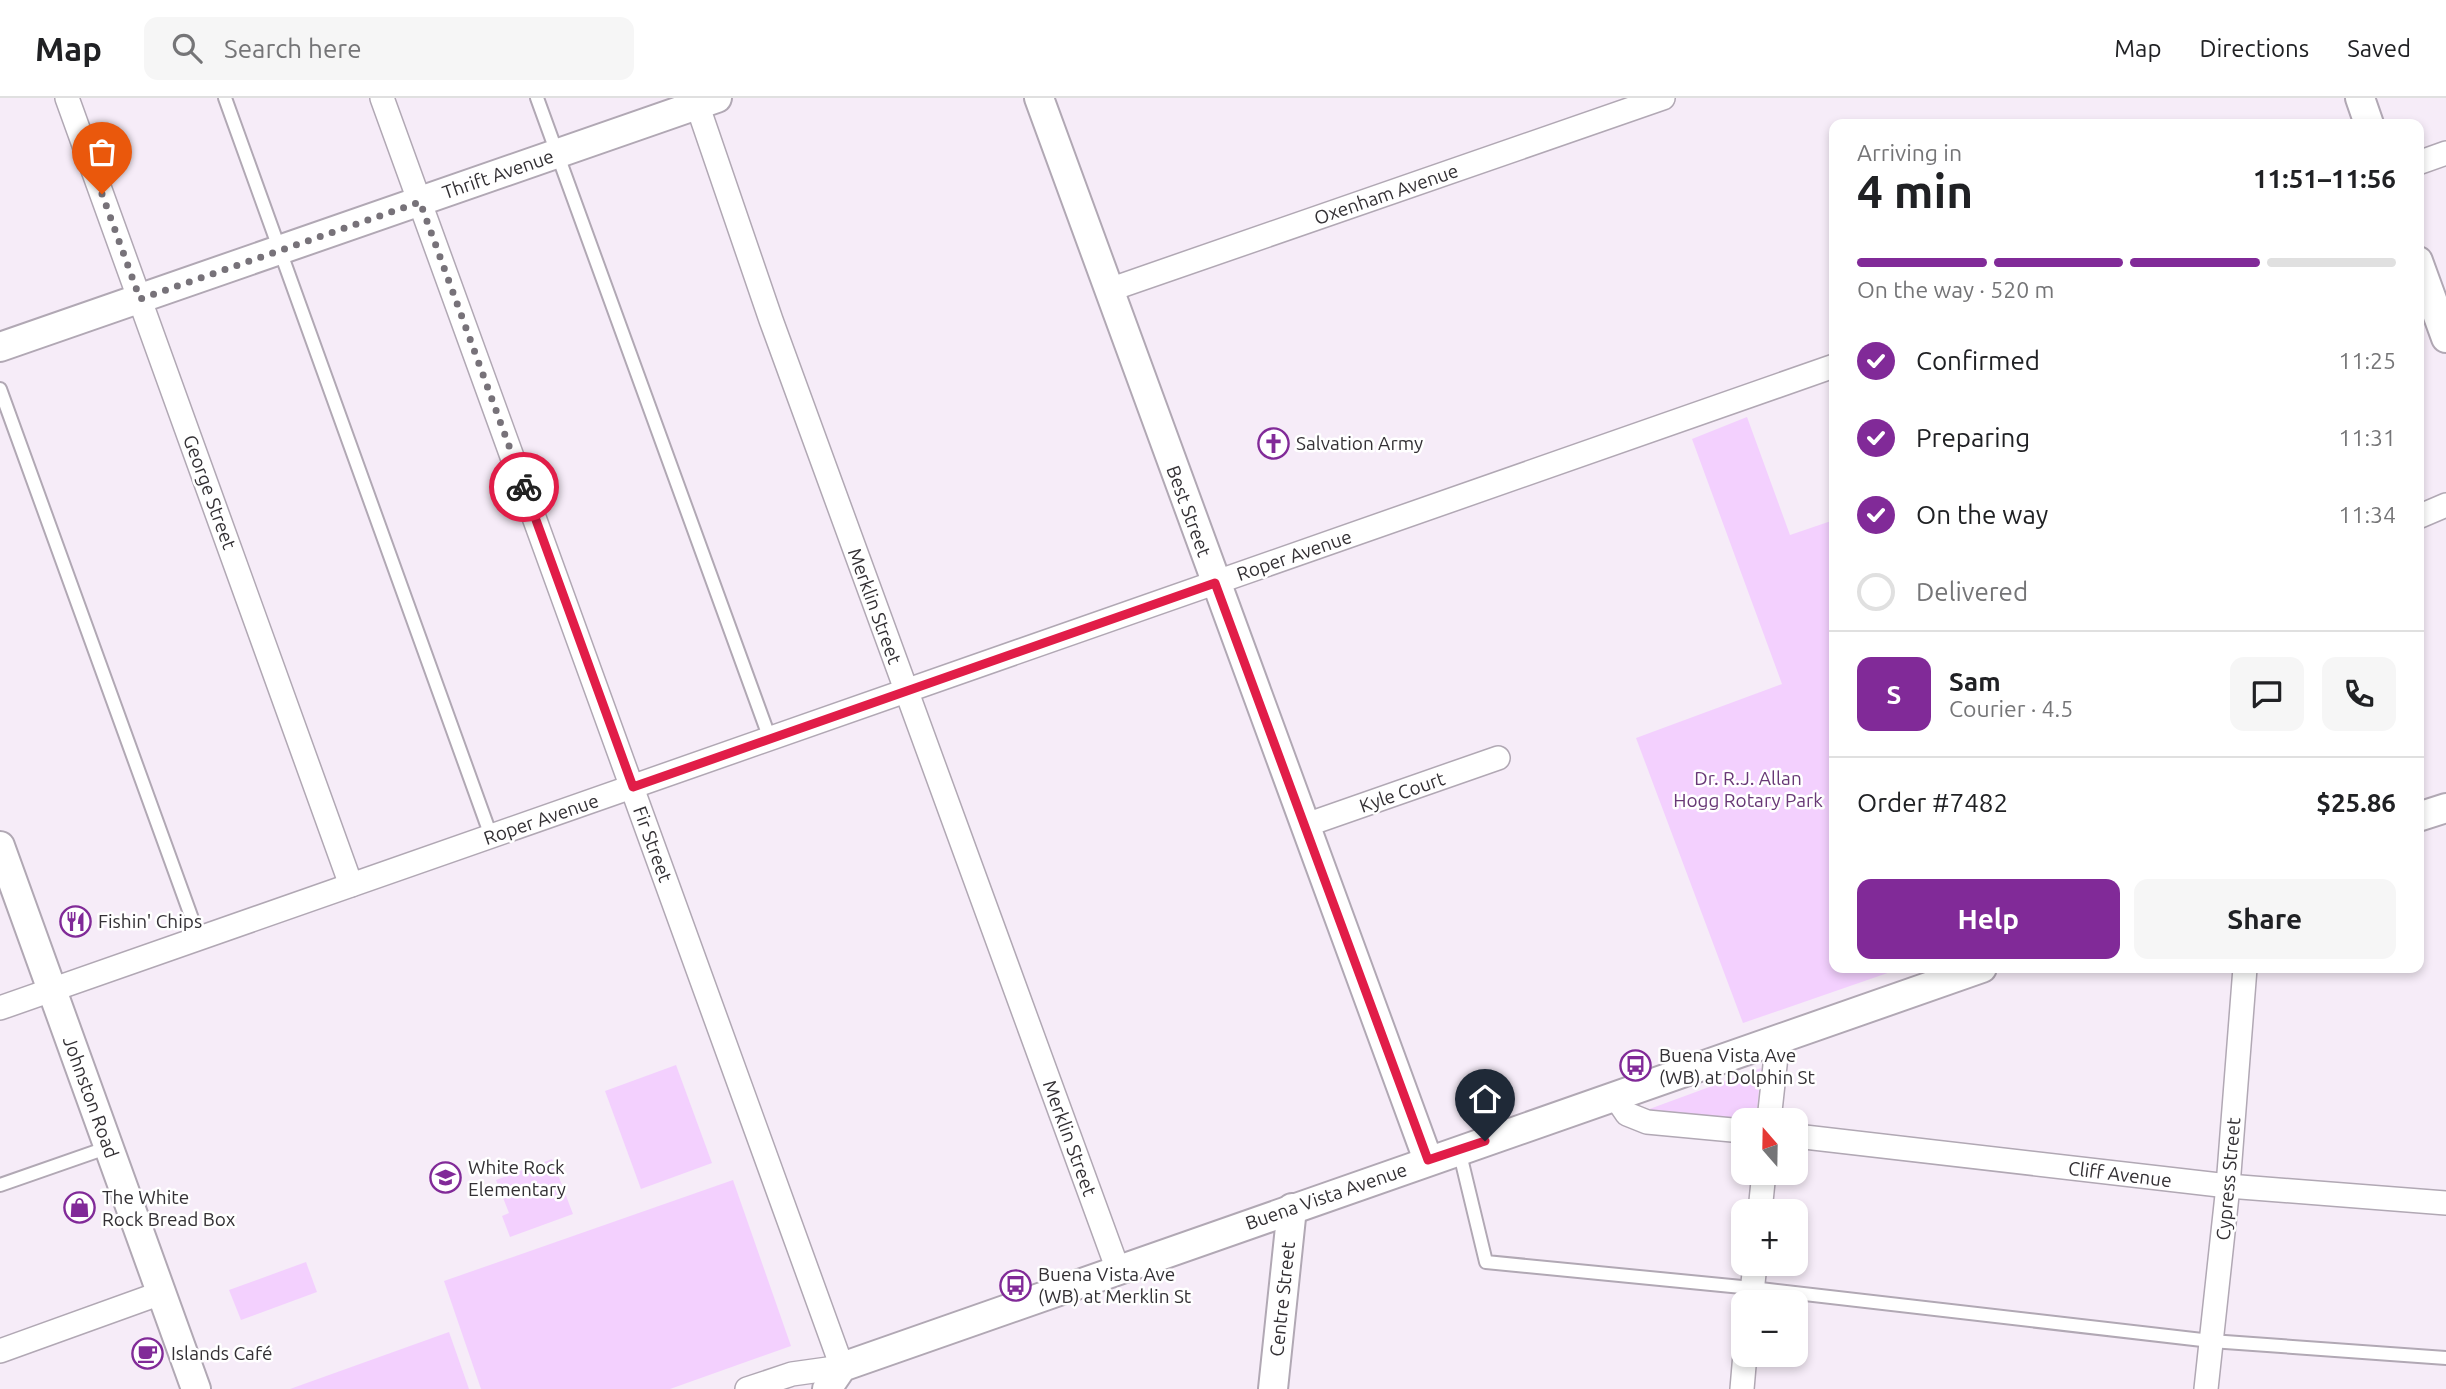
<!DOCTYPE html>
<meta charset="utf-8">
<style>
:root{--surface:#fff;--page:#f6f6f6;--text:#202124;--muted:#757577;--line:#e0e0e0;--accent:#812a98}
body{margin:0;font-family:Ubuntu,sans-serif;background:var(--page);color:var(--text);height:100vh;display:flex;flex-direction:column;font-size:26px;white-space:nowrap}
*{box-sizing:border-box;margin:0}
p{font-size:23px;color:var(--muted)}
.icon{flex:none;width:38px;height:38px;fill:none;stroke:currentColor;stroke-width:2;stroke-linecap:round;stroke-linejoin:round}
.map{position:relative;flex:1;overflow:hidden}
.panel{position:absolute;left:1829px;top:21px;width:595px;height:854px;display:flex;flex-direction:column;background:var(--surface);border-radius:14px;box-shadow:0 4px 10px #0003}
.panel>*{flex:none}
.needle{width:46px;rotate:340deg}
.buttons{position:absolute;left:1731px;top:1010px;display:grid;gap:14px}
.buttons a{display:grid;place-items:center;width:77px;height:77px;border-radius:14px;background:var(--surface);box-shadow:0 4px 10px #0003;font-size:35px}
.pin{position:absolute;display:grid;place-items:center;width:60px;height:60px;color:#fff;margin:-72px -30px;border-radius:50% 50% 50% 0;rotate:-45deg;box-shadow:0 0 7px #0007}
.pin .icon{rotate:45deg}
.courier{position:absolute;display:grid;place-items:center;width:70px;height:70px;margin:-35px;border:5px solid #e11d48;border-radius:50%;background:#fff;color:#222;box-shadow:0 2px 9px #0007}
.head em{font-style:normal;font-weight:700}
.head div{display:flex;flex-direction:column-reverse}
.head{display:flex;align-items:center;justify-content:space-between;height:119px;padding:0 28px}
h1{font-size:46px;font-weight:700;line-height:52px}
.bar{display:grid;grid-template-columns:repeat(4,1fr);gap:10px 7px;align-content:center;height:84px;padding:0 28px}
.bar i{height:9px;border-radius:5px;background:var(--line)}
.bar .current{background:var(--accent)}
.bar p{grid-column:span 4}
.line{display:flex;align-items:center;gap:18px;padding:0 28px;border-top:2px solid var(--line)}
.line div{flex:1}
.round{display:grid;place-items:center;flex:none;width:74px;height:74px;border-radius:14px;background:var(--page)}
ol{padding:0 28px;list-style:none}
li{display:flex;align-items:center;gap:21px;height:77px}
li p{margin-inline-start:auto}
li .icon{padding:7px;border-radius:50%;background:var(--accent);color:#fff;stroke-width:4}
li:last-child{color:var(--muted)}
li i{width:38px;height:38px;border:4px solid var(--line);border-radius:50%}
.cta{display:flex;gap:14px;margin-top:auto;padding:14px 28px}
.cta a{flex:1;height:80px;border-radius:14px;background:var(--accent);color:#fff;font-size:28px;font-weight:700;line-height:80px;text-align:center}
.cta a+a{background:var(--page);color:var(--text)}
header{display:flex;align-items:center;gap:42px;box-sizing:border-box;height:98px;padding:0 35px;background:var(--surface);border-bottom:2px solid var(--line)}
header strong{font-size:33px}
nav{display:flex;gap:38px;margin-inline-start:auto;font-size:24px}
.search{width:490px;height:63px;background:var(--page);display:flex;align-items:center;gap:18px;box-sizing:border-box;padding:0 24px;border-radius:14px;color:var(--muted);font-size:26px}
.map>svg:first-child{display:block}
.green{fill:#f3d0fe}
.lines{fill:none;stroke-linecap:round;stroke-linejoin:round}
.service-casing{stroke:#b1a8b4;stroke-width:16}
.minor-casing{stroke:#b1a8b4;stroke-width:26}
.tertiary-casing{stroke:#b1a8b4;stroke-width:32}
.service{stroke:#fff;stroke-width:12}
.minor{stroke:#fff;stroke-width:23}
.tertiary{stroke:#fff;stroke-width:28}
.done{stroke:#777279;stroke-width:7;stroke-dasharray:0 12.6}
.route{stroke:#e11d48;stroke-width:9}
.labels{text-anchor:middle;stroke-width:5;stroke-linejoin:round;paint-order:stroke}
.street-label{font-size:19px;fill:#333034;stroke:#fff}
.poi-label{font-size:19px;fill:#333034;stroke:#fff;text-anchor:start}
.park-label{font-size:19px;fill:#683876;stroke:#fff}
</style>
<header>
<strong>Map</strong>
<div class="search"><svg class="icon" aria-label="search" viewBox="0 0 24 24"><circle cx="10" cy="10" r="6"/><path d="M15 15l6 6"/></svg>Search here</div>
<nav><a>Map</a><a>Directions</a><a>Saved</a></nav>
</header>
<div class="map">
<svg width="2446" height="1291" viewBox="0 0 2446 1291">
<rect width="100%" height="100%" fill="#f6ecf8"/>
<!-- green -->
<g class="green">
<polygon points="1747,319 1790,437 1834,422 1834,870 1902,870 1743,925 1636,640 1782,586 1692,341"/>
<polygon points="676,967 712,1065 641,1091 605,993"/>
<polygon points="1761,970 1756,1022 1644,1013"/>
<polygon points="552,1061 573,1116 510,1139 502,1118 509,1115 496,1082"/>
<polygon points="733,1082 791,1248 670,1291 481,1291 444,1183"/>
<polygon points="306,1164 317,1194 241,1222 229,1192"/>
<polygon points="449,1234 469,1291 290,1291"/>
</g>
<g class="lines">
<defs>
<g id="service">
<polyline points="225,0 491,738"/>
<polyline points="537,0 770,641"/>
<polyline points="0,291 199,840"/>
<polyline points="1459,1052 1486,1164 1752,1190 2211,1243 2446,1260"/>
<polyline points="0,1087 109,1049"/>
</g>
<g id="minor">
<polyline points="67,0 351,787"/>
<polyline points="382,0 842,1269 792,1276 747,1291"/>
<polyline points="695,0 771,222 1118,1172"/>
<polyline points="2418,65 2446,55"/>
<polyline points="1109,192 1663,0"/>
<polyline points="2418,419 2446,407"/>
<polyline points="1306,727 1498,660"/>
<polyline points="0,910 1834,268"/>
<polyline points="1614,997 1627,1016 1647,1024 1743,1033"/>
<polyline points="1769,1022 1778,940"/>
<polyline points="1796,1038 2228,1088 2446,1105"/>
<polyline points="1760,1113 1764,1074"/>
<polyline points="1751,1204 1755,1166"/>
<polyline points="0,1253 161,1195"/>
<polyline points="1742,1291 1745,1256"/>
<polyline points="2206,1291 2228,1088 2245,870"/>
</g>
<g id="tertiary">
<polyline points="1039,0 1428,1062"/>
<polyline points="2360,0 2369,26"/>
<polyline points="2418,163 2446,240"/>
<polyline points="0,249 717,0"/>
<polyline points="2418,719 2446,710"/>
<polyline points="0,748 196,1291"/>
<polyline points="827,1291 842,1269 1982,870"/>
<polyline points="1273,1291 1292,1110"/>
</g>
</defs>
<!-- service casing -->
<use href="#service" class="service-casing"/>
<!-- minor casing -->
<use href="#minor" class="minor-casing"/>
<!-- tertiary casing -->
<use href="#tertiary" class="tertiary-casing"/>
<!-- service -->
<use href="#service" class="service"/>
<!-- minor -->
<use href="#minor" class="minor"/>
<!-- tertiary -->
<use href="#tertiary" class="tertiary"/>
</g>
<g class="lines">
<!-- done -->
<polyline class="done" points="102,96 140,201 420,104 524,389"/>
<!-- route -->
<polyline class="route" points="524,389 633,689 1215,485 1428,1062 1485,1043"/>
</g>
<!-- icons -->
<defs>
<symbol id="church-ring" viewBox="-11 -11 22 22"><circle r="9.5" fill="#fff" stroke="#812a98" stroke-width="1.5"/><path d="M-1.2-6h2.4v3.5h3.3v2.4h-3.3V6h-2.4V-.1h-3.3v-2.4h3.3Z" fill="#812a98"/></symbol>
<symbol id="restaurant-ring" viewBox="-11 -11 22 22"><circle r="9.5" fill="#fff" stroke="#812a98" stroke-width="1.5"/><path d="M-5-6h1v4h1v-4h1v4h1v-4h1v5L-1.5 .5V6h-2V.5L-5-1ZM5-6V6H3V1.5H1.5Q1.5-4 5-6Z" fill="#812a98"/></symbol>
<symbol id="bus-ring" viewBox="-11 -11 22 22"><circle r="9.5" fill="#fff" stroke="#812a98" stroke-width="1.5"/><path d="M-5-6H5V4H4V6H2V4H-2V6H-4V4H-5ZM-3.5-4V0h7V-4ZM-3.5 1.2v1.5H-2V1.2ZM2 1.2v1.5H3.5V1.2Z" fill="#812a98"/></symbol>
<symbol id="school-ring" viewBox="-11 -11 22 22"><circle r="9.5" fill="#fff" stroke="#812a98" stroke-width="1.5"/><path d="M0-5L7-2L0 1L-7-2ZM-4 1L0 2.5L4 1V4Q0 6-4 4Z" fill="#812a98"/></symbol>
<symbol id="shop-ring" viewBox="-11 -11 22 22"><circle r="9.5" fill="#fff" stroke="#812a98" stroke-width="1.5"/><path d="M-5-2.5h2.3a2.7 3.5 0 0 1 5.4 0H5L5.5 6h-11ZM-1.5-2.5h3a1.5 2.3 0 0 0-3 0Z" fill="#812a98"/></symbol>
<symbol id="cafe-ring" viewBox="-11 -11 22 22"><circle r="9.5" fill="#fff" stroke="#812a98" stroke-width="1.5"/><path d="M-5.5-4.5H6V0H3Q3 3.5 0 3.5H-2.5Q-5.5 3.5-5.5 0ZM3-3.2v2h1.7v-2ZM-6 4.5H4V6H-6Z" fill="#812a98"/></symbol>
</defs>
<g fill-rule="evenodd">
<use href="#church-ring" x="1256" y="328" width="35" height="35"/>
<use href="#restaurant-ring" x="58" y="806" width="35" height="35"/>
<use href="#bus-ring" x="1618" y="950" width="35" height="35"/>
<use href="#school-ring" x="428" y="1062" width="35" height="35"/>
<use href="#shop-ring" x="62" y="1092" width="35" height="35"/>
<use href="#bus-ring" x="998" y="1170" width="35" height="35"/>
<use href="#cafe-ring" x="130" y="1238" width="35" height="35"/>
</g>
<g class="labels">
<!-- street labels -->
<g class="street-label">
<text transform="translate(498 76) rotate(-19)" y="7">Thrift Avenue</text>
<text transform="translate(1386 96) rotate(-19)" y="7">Oxenham Avenue</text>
<text transform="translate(210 394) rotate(70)" y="7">George Street</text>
<text transform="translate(1189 413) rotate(70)" y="7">Best Street</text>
<text transform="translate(1294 457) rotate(-19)" y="7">Roper Avenue</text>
<text transform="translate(875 508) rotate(70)" y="7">Merklin Street</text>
<text transform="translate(1402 694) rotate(-19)" y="7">Kyle Court</text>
<text transform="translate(541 721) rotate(-19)" y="7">Roper Avenue</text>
<text transform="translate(653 746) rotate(70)" y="7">Fir Street</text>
<text transform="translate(91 999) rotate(70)" y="7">Johnston Road</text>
<text transform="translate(1070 1040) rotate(70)" y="7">Merklin Street</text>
<text transform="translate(2120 1076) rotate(7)" y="7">Cliff Avenue</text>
<text transform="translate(2228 1081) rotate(-85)" y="7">Cypress Street</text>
<text transform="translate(1326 1098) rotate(-19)" y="7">Buena Vista Avenue</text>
<text transform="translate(1282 1201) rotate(-84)" y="7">Centre Street</text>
</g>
<!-- poi labels -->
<g class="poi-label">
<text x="1296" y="352">Salvation Army</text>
<text x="98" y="830">Fishin' Chips</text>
<text x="1659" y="964">Buena Vista Ave<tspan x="1659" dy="22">(WB) at Dolphin St</tspan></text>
<text x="468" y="1076">White Rock<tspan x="468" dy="22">Elementary</tspan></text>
<text x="102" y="1106">The White<tspan x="102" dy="22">Rock Bread Box</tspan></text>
<text x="1038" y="1183">Buena Vista Ave<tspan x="1038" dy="22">(WB) at Merklin St</tspan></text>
<text x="171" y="1262">Islands Café</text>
</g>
<!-- park labels -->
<g class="park-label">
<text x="1748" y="687">Dr. R.J. Allan<tspan x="1748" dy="22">Hogg Rotary Park</tspan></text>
</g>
</g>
</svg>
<div class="buttons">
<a><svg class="needle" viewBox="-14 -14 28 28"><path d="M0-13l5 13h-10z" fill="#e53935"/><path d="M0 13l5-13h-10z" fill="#757577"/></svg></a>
<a>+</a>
<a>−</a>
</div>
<div class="pin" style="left:102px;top:96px;background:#ea580c"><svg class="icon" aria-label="bag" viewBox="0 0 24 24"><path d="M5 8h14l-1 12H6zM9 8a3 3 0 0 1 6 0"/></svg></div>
<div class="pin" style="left:1485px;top:1043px;background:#1f2937"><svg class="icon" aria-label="home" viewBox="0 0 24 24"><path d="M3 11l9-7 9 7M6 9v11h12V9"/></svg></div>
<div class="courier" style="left:524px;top:389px"><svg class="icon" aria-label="bike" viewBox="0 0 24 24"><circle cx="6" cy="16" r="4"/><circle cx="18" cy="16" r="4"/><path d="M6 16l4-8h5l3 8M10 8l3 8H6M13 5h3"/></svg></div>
<section class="panel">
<div class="head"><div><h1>4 min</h1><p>Arriving in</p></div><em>11:51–11:56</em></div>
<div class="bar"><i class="current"></i><i class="current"></i><i class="current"></i><i></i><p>On the way · 520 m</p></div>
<ol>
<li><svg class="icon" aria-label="check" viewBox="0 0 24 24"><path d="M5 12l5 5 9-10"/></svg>Confirmed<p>11:25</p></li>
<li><svg class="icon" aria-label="check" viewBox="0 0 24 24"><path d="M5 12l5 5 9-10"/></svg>Preparing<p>11:31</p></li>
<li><svg class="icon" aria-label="check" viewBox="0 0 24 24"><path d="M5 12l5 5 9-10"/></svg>On the way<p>11:34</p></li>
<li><i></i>Delivered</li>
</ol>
<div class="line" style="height:126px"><b class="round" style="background:var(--accent);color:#fff">S</b><div><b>Sam</b><p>Courier · 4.5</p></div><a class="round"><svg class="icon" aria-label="chat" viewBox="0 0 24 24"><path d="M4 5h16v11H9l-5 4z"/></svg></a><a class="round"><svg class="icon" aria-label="phone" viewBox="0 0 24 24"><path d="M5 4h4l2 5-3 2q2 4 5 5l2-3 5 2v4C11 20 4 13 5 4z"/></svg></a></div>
<div class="line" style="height:91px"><div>Order #7482</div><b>$25.86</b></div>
<div class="cta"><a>Help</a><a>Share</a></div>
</section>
</div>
